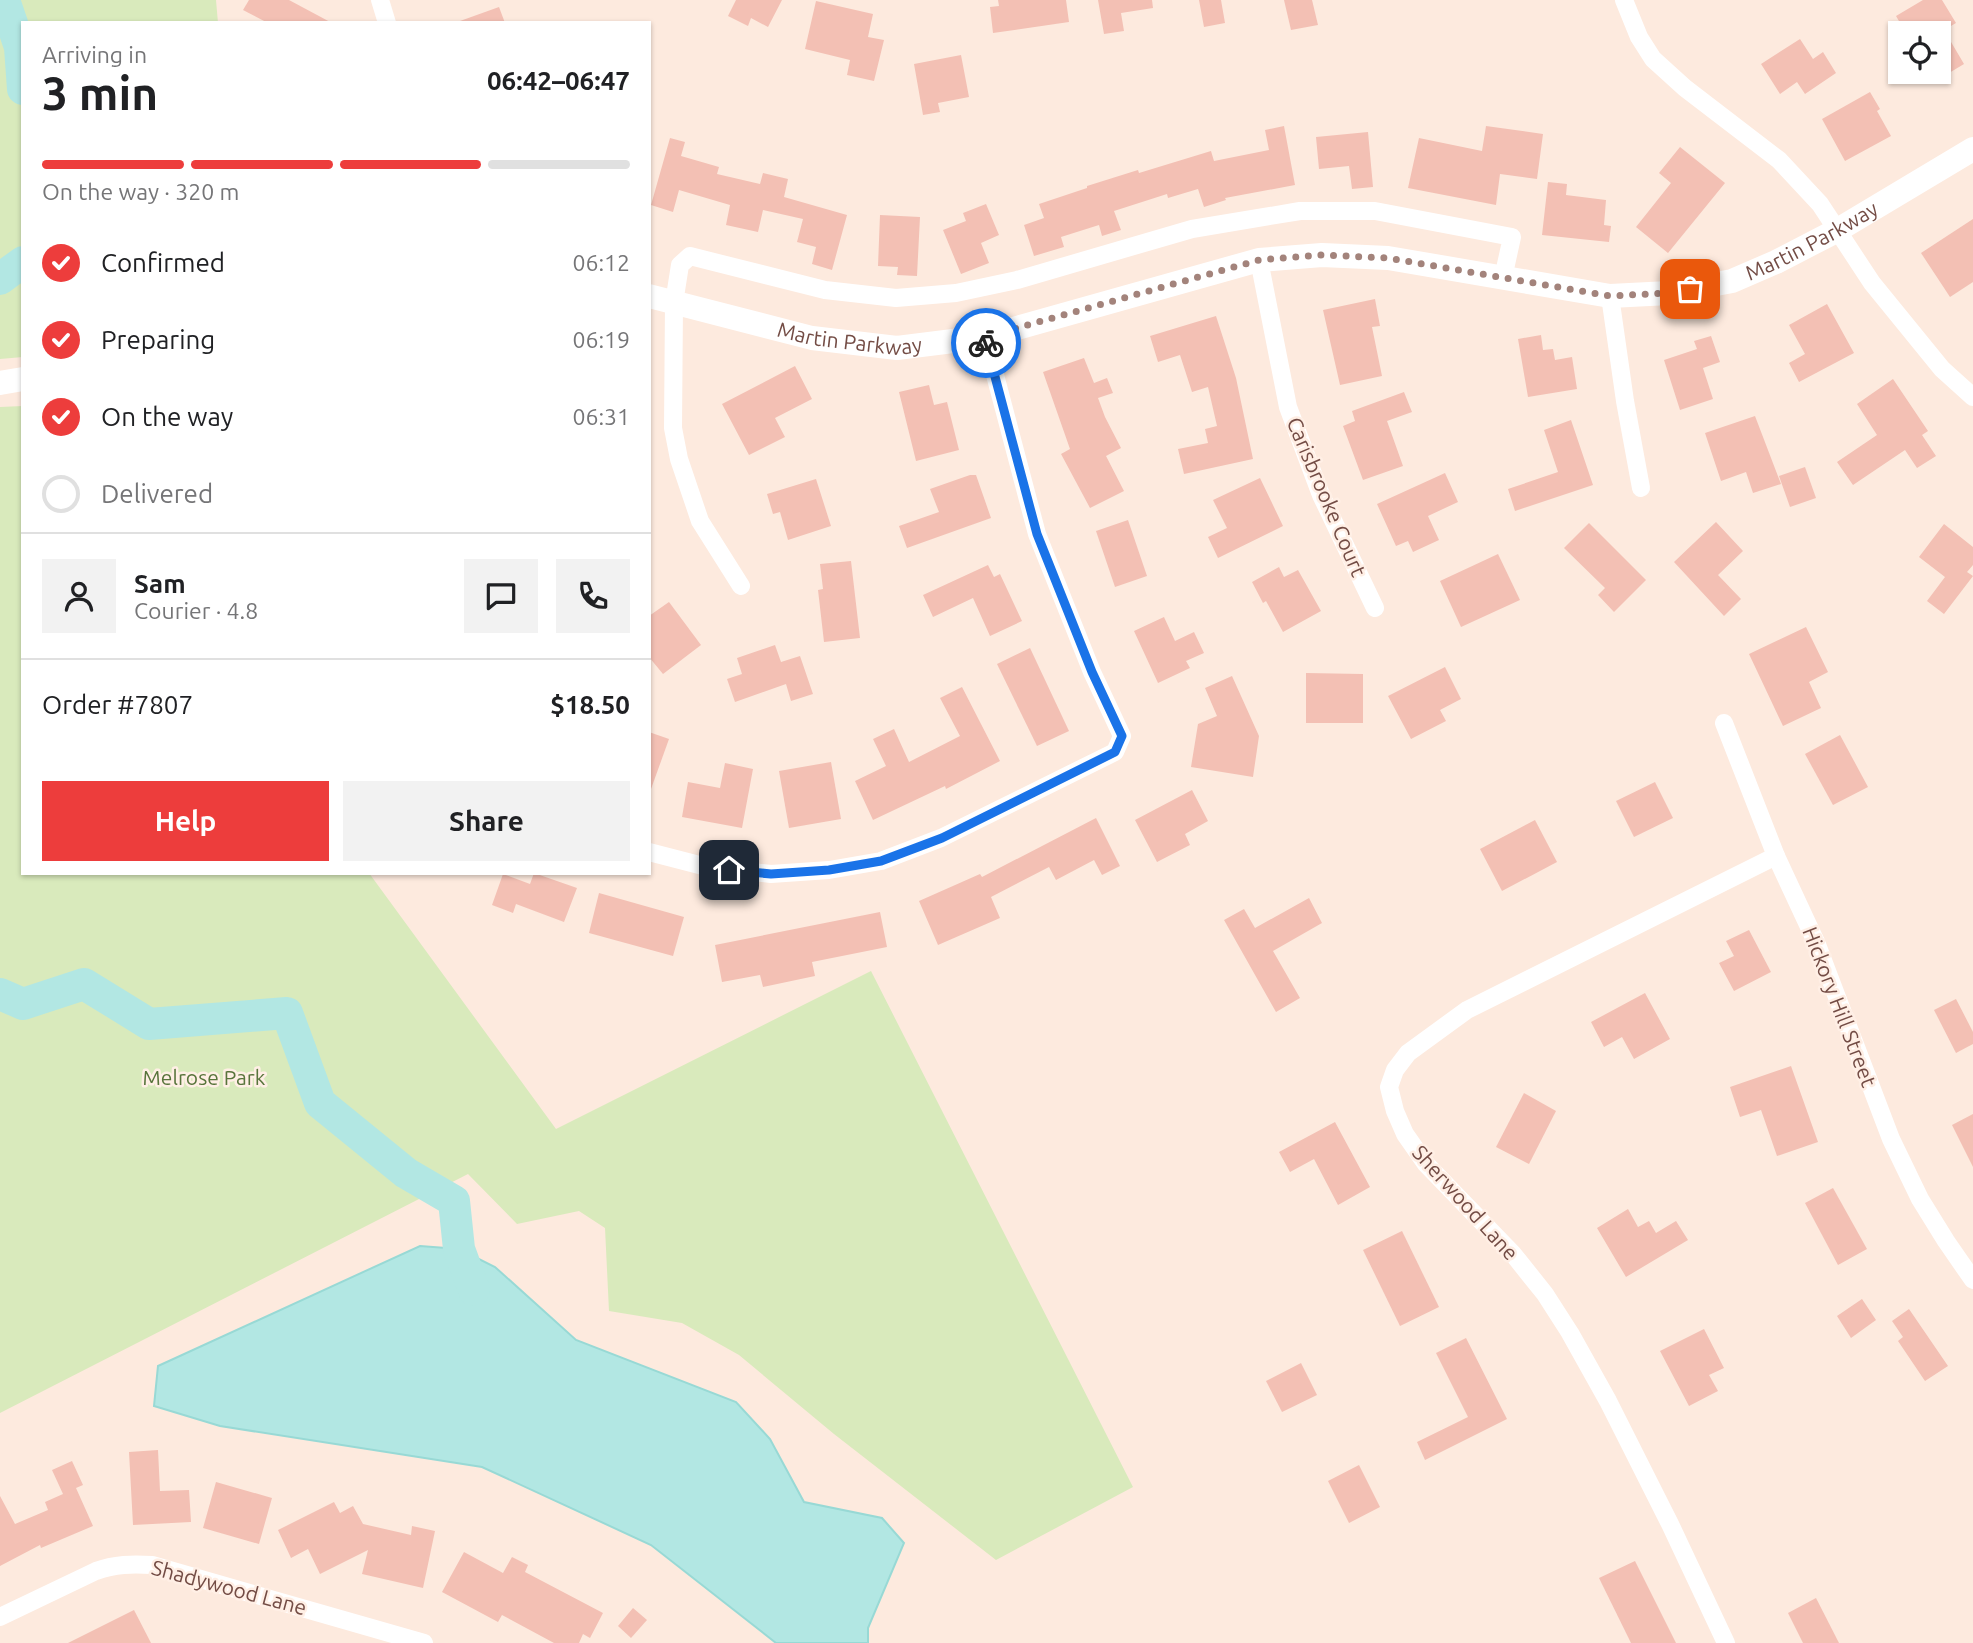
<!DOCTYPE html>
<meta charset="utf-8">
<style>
:root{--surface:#fff;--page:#f2f2f2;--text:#202124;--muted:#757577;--line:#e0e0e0;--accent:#ed3d3c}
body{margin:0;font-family:Ubuntu,sans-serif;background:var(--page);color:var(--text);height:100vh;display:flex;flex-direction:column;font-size:26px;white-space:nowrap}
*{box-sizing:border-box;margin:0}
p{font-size:23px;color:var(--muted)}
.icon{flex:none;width:38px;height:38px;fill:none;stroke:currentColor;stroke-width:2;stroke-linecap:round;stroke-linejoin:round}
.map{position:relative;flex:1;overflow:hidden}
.drawer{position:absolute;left:21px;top:21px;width:630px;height:854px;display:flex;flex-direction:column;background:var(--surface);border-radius:0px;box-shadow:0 2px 5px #0004}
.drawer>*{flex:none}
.buttons{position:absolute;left:1888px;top:21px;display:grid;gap:14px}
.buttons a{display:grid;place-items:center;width:63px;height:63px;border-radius:0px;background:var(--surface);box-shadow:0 2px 5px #0004;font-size:35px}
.pin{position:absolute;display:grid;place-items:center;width:60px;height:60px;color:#fff;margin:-30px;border-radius:14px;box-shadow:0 4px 10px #0006}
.courier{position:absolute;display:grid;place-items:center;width:70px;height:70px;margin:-35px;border:5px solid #1a73e8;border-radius:50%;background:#fff;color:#222;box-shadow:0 2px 9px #0007}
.head em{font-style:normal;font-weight:700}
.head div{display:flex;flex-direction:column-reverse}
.head{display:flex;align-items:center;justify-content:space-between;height:119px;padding:0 21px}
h1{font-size:46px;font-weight:700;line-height:52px}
.bar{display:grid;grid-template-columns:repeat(4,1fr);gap:10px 7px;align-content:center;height:84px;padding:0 21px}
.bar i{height:9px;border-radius:5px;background:var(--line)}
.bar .on{background:var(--accent)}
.bar p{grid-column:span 4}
.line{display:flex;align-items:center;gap:18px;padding:0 21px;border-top:2px solid var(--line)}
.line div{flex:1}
.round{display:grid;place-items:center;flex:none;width:74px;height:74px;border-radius:0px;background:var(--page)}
ol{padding:0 21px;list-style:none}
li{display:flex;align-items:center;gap:21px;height:77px}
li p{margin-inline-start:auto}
li .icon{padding:7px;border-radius:50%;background:var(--accent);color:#fff;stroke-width:4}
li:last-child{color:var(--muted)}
li i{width:38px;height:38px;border:4px solid var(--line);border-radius:50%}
.cta{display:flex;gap:14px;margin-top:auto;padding:14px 21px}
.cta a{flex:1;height:80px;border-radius:0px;background:var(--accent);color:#fff;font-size:28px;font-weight:700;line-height:80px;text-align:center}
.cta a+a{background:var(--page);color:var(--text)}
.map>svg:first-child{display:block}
.green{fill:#d9eabc}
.water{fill:#b2e7e3;stroke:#98d9d5;stroke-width:2}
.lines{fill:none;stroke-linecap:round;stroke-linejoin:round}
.river{stroke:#b2e7e3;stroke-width:32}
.building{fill:#f3c0b4}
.street{stroke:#fff;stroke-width:18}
.secondary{stroke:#fff;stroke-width:24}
.done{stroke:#a3837b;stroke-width:7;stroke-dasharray:0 12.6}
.route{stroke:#1a73e8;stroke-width:9}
.labels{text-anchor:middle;stroke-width:5;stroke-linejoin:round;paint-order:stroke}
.street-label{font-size:21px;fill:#734c45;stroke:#ffefe5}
.park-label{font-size:21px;fill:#58743b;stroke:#ffefe5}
</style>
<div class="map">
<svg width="1973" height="1643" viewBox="0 0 1973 1643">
<rect width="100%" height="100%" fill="#fdeade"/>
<!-- green -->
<g class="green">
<polygon points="0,0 216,0 218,23 23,23 23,357 0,359"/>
<polygon points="23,406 23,873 369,873 556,1129 871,971 1133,1487 996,1560 834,1434 739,1355 682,1323 609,1311 605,1228 579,1211 517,1224 468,1174 0,1413 0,407"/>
</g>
<!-- water -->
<polygon class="water" points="420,1246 459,1249 495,1267 576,1340 736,1402 770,1439 804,1502 882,1518 904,1543 868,1628 868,1643 776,1643 651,1545 482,1467 220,1426 154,1406 158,1366"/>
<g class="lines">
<!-- river -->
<g class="river">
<polyline points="4,0 20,47 23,89"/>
<polyline points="0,279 23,262"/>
<polyline points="0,994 23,1004 84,984 149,1024 287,1013 320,1103 406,1173 454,1201 459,1249 474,1290"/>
</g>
</g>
<!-- building -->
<g class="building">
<polygon points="249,0 289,0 332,23 268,23 243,10"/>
<polygon points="736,0 782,0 768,27 751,18 748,26 728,16"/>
<polygon points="998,0 1066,0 1069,22 993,33 990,7 999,6"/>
<polygon points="1098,0 1152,0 1153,8 1121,13 1124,31 1104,34"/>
<polygon points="1199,0 1221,0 1225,23 1204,27"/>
<polygon points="1284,0 1312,0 1318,25 1291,30"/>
<polygon points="1923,0 1942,0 1956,23 1944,30 1964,64 1939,79 1939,33 1906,33 1896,16"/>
<polygon points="816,1 873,14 868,37 884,40 874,81 847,75 850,60 805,49"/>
<polygon points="499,7 505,23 461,23 460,21"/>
<polygon points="1800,39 1813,59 1823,52 1836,73 1805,94 1797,82 1780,94 1761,64"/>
<polygon points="961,55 969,97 938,103 940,112 923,115 914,64"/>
<polygon points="1870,92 1880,109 1877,111 1891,136 1845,161 1822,119"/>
<polygon points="1284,126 1295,185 1225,198 1226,200 1204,207 1198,189 1168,198 1167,194 1114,211 1121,230 1102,236 1099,225 1061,237 1064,247 1034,256 1024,225 1044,218 1039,204 1087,188 1087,186 1138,170 1139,173 1211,151 1214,161 1269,150 1265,130"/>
<polygon points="1486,126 1543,134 1537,179 1500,174 1496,205 1408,188 1419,138 1482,151"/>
<polygon points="1368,132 1373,187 1352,189 1349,166 1319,169 1316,137"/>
<polygon points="670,138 685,142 681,156 719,167 717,174 760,184 763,173 788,179 784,197 847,215 832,270 812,264 816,247 797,242 803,219 763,210 758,232 726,225 730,205 679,190 673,212 651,205"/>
<polygon points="1680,147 1725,183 1668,253 1636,227 1671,183 1659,173"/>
<polygon points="1548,182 1567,184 1566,195 1606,200 1604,225 1611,226 1609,242 1542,235"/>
<polygon points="986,204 999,235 981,243 989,263 961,274 943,230 966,221 963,213"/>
<polygon points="880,215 920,217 917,276 897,275 898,267 878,266"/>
<polygon points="1973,219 1973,282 1950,297 1921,253"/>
<polygon points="1375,299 1380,326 1372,327 1382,376 1340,385 1323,310"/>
<polygon points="1827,304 1854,353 1799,382 1789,363 1805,354 1789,325"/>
<polygon points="1216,316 1236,378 1253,459 1184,474 1178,449 1208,443 1205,429 1217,426 1208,387 1192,392 1180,355 1158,362 1150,336"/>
<polygon points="1541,335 1543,350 1553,349 1555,360 1572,357 1577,389 1528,397 1518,339"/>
<polygon points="1711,336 1720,362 1703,368 1713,399 1680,410 1664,360 1697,349 1694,341"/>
<polygon points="1084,358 1094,383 1107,378 1113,393 1098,398 1105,417 1121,448 1106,456 1124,491 1090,508 1061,454 1070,449 1043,372"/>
<polygon points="795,366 812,399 775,418 785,437 749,455 722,404"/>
<polygon points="1893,379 1928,431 1922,435 1936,456 1917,468 1905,450 1853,485 1837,462 1877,435 1857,404"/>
<polygon points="929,385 934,405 947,402 959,450 916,461 899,392"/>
<polygon points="1404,392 1412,412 1387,421 1403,466 1363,480 1343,426 1355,421 1352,411"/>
<polygon points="1755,416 1781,484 1753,493 1746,472 1721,481 1705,433"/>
<polygon points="1571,420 1593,485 1515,511 1508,489 1558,472 1544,430"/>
<polygon points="1805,467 1816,498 1790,507 1779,476"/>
<polygon points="1445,473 1458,502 1428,516 1439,540 1413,552 1408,541 1396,546 1377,504"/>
<polygon points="970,475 976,475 991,518 907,548 899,526 939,512 930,489"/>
<polygon points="1260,478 1283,526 1218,558 1208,537 1227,528 1213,500"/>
<polygon points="816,479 831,526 788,540 780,512 773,514 767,494"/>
<polygon points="1128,520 1147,576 1115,587 1096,531"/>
<polygon points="1716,522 1743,551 1718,575 1741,599 1724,616 1674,562"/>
<polygon points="1589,523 1646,580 1614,612 1598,595 1605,588 1564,548"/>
<polygon points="1944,524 1973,547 1973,565 1967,572 1973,576 1944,614 1927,601 1945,577 1919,557"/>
<polygon points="1498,554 1520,600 1461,627 1440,581"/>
<polygon points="851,561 860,638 824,642 818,590 823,589 820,564"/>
<polygon points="988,565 994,577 1000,574 1022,621 990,636 973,598 933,617 923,595"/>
<polygon points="1279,567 1284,577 1298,570 1321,611 1283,632 1266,601 1263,603 1252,582"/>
<polygon points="669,602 701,645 663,674 649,657 649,616"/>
<polygon points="1164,617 1175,641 1194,632 1204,653 1186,661 1190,668 1158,683 1134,631"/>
<polygon points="1806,627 1828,672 1809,682 1821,708 1783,726 1749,654"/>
<polygon points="775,645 781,662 800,656 813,694 791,701 786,684 735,702 727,679 742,674 737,658"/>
<polygon points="1030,648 1069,731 1037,746 997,664"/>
<polygon points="1445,667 1461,699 1440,710 1446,721 1411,739 1388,696"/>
<polygon points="1306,673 1363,674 1363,723 1306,723"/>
<polygon points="1232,676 1259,736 1253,777 1191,767 1198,724 1217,716 1205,688"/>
<polygon points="962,687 1000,761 946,789 945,786 873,820 855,781 886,766 873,739 894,729 909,762 960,736 940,698"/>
<polygon points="649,732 669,739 651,789 649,789"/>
<polygon points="1840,735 1868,787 1833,805 1805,754"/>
<polygon points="831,762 841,819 789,828 779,771"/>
<polygon points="725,763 753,769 742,828 682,817 688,782 720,788"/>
<polygon points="1655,782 1673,818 1634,837 1616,801"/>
<polygon points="1192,790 1208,821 1185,834 1190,845 1157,862 1135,820"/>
<polygon points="1096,818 1120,866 1102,875 1094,860 1056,880 1049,867 991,897 1000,918 938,945 919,901 980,874 982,877"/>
<polygon points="1535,820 1557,862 1502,891 1480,849"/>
<polygon points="534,873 577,888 564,922 516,904 513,913 492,905 503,874 530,884"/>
<polygon points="599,893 684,917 673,956 589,933"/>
<polygon points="1309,898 1322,923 1273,951 1300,998 1276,1012 1224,920 1244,909 1255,928"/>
<polygon points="880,912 887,947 812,962 815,976 763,987 760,975 722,982 715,945"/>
<polygon points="1749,930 1771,972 1734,991 1719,963 1734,956 1726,941"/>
<polygon points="1645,993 1670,1039 1634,1059 1622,1037 1604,1047 1591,1022"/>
<polygon points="1956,999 1973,1032 1973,1044 1956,1053 1934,1010"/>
<polygon points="1791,1066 1818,1142 1777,1156 1761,1110 1740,1117 1730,1087"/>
<polygon points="1524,1093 1556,1111 1529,1164 1496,1147"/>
<polygon points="1973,1114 1973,1167 1952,1125"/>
<polygon points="1335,1122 1370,1187 1338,1205 1314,1159 1290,1172 1279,1152"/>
<polygon points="1833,1188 1867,1249 1838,1265 1805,1203"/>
<polygon points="1628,1209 1638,1227 1649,1221 1656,1233 1676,1221 1688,1240 1626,1277 1597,1228"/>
<polygon points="1402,1231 1439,1307 1400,1326 1363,1250"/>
<polygon points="1862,1299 1876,1320 1851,1338 1837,1316"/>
<polygon points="1909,1309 1948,1366 1925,1381 1898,1341 1903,1337 1892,1321"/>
<polygon points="1704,1329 1724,1368 1709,1375 1718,1391 1689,1406 1660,1351"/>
<polygon points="1466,1338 1507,1419 1425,1460 1417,1442 1468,1417 1436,1353"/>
<polygon points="1301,1363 1317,1395 1282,1412 1266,1381"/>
<polygon points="158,1450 160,1491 189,1490 191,1522 133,1525 129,1452"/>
<polygon points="72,1461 83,1485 76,1488 93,1526 41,1548 40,1545 0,1566 0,1496 15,1524 48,1510 45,1502 63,1494 52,1470"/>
<polygon points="1359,1465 1380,1507 1349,1523 1328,1481"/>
<polygon points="216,1482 272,1498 259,1544 203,1528"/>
<polygon points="334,1502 340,1513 353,1506 363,1524 411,1535 412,1526 435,1531 423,1588 362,1574 368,1550 320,1574 308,1549 291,1558 278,1530"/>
<polygon points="464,1552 503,1573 512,1557 528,1565 525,1572 603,1613 590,1638 583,1634 579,1643 554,1643 502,1615 498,1622 442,1592"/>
<polygon points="1635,1561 1676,1643 1631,1643 1599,1578"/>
<polygon points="1816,1598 1839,1643 1803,1643 1788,1613"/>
<polygon points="633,1608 647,1620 631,1638 618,1626"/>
<polygon points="134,1610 151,1643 68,1643"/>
</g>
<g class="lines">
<!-- street -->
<g class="street">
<polyline points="380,0 387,23"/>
<polyline points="1624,0 1639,37 1653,59 1685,88 1779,160 1820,204 1872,283 1942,369 1973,397"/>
<polyline points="1259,260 1288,407 1321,495 1375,608"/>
<polyline points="1610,296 1625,401 1641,488"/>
<polyline points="741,586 700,521 679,459 673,428 674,303 680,265 690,256 825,290 896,298 956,293 1017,280 1192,229 1300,211 1375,211 1512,237 1503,278"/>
<polyline points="1724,723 1776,856 1816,942 1891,1139 1920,1199 1946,1241 1973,1280"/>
<polyline points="649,852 707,867 771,874 829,870 881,861 941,838 1115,752 1122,736 1092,672 1037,534 985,337"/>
<path d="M0,1617L96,1571C115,1564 132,1564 152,1565L424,1643"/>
<polyline points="1726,1643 1670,1524 1608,1401 1570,1333 1545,1294 1513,1254 1426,1164 1405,1134 1395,1111 1389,1087 1395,1070 1408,1053 1467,1010 1776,856"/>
</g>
<!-- secondary -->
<g class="secondary">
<path id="s1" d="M649,296L812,338L897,348L985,337L1259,260L1322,255L1388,258L1610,296L1669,293L1732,281L1776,262L1836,231L1973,149"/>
<polyline points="0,383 23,379"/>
</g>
</g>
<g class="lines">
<!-- done -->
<polyline class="done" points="986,343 985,337 1259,260 1322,255 1388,258 1610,296 1669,293 1690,289"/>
<!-- route -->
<polyline class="route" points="729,870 771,874 829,870 881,861 942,838 1115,752 1122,736 1092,672 1037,534 986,343"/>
</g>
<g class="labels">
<!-- street labels -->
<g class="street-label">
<text dy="7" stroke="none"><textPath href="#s1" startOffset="1194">Martin Parkway</textPath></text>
<text dy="7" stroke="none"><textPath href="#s1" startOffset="206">Martin Parkway</textPath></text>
<text transform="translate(1326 497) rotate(67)" y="7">Carisbrooke Court</text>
<text transform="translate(1839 1007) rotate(69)" y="7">Hickory Hill Street</text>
<text transform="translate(1465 1203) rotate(48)" y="7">Sherwood Lane</text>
<text transform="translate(229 1588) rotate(15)" y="7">Shadywood Lane</text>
</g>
<!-- park labels -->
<g class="park-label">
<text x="204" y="1085">Melrose Park</text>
</g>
</g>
</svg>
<div class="buttons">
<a><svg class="icon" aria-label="locate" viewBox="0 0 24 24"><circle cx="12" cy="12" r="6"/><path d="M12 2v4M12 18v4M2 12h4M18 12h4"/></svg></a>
</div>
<div class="pin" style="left:1690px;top:289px;background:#ea580c"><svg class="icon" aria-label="bag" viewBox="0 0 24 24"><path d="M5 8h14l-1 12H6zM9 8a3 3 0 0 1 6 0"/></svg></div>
<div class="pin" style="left:729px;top:870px;background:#1f2937"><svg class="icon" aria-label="home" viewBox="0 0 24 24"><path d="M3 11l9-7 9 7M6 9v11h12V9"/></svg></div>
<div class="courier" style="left:986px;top:343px"><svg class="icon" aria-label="bike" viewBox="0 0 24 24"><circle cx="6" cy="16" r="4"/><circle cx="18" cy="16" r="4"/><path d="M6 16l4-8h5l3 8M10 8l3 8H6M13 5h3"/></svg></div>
<section class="drawer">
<div class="head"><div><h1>3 min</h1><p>Arriving in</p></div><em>06:42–06:47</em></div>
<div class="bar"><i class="on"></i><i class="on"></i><i class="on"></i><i></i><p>On the way · 320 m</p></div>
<ol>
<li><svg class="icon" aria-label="check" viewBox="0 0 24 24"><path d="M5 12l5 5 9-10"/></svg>Confirmed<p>06:12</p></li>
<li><svg class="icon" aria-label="check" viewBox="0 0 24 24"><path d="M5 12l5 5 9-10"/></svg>Preparing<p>06:19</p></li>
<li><svg class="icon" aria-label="check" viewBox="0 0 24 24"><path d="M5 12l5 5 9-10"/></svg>On the way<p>06:31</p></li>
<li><i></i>Delivered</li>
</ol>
<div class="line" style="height:126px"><a class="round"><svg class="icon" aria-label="person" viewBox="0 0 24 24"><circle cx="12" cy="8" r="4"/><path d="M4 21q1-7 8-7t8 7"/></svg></a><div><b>Sam</b><p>Courier · 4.8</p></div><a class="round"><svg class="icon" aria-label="chat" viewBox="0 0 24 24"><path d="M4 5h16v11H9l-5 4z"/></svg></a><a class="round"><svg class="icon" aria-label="phone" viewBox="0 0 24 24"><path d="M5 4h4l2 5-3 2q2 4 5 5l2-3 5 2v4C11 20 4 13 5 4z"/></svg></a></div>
<div class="line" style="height:91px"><div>Order #7807</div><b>$18.50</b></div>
<div class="cta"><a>Help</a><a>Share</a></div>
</section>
</div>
